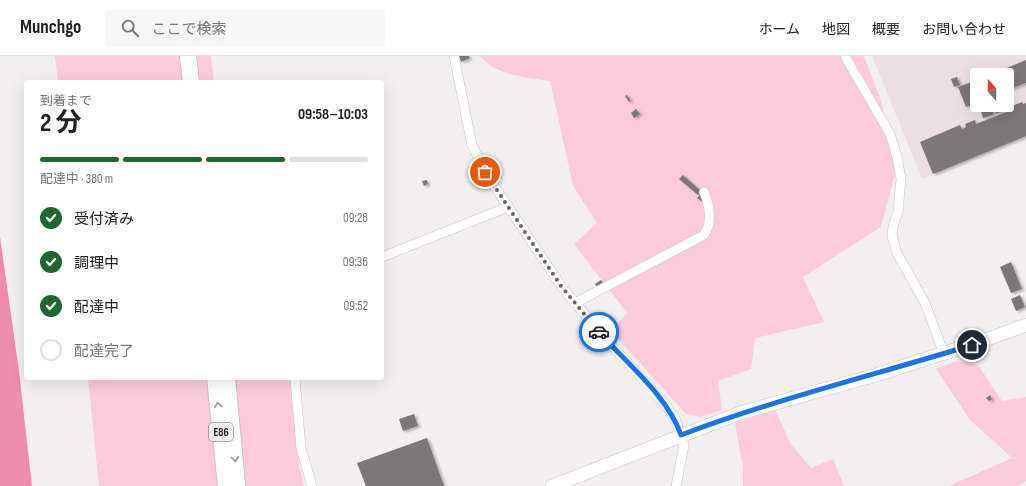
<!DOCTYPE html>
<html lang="ja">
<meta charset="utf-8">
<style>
:root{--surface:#fff;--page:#f6f6f6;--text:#202124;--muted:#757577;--line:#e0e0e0;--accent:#206631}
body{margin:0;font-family:"Sofia Sans Condensed","Noto Sans JP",sans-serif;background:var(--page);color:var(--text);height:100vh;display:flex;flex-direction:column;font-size:15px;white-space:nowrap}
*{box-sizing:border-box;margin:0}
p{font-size:13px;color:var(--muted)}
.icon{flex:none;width:22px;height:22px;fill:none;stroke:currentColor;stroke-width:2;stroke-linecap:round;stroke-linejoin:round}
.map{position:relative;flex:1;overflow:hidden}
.panel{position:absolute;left:24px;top:24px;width:360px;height:300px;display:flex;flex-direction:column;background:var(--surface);border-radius:4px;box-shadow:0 4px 16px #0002}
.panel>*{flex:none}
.needle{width:26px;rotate:340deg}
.fabs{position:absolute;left:970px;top:12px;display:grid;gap:8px}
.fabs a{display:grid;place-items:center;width:44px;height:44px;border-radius:4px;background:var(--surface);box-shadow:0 4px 16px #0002;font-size:20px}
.pin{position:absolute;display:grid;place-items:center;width:34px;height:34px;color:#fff;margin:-17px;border:2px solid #fff;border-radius:50%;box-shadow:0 1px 4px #0007}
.courier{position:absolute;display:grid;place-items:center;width:40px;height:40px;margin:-20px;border:3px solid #1a73e8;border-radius:50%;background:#fff;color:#222;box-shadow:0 1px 5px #0007}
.summary em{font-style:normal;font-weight:700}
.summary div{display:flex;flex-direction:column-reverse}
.summary{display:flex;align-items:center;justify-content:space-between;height:68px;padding:0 16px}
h1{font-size:26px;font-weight:700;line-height:30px}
.bar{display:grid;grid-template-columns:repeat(4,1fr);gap:6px 4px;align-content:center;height:48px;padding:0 16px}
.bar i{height:5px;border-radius:3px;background:var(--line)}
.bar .selected{background:var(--accent)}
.bar p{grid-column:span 4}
ol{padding:0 16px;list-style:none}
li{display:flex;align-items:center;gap:12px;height:44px}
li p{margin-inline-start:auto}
li .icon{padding:4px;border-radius:50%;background:var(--accent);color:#fff;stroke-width:4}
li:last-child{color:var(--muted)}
li i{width:22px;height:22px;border:2px solid var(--line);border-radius:50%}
header{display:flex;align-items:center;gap:24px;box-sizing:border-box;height:56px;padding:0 20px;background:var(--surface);border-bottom:1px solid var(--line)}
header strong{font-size:19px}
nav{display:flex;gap:22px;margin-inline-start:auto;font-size:14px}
.search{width:280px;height:36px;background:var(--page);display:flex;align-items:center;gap:10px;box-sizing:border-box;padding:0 14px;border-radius:4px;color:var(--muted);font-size:15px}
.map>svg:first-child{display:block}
.built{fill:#ecdfe2;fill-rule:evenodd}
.green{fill:#fbcbda}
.water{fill:#ed8dae}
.building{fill:#7c7879;filter:url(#shadow)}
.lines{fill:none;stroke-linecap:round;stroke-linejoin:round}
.street-casing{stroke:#c7c3c4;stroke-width:10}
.secondary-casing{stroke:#c7c3c4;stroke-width:14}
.highway-casing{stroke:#c7c3c4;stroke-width:18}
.street{stroke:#fff;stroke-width:9}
.secondary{stroke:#fff;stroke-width:13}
.highway{stroke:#fff;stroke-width:16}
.oneway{stroke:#989898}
.done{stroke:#676464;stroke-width:4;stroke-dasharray:0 7.2}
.route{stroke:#1a73e8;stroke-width:5}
.labels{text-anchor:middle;stroke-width:3.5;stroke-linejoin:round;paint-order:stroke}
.shield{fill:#f3eff0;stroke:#5c595a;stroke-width:1}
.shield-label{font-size:11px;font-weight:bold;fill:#1b1919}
</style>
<header>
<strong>Munchgo</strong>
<div class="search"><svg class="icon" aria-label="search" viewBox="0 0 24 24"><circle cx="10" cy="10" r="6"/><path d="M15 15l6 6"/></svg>ここで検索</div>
<nav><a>ホーム</a><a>地図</a><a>概要</a><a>お問い合わせ</a></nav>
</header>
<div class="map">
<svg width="1026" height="430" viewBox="0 0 1026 430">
<defs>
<filter id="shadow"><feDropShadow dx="2.5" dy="1.5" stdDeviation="1" flood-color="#0004"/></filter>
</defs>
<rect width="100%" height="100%" fill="#f3eff0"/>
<!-- built -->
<path class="built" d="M872,0H1026V81L922,123ZM977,19H1007V49H977Z"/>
<!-- green -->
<g class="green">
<polygon points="55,0 211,0 214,26 58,26"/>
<path d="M480,0H864L880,42L897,110L881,171L803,221L824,266L755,282L751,313L718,325L722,354L701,361L686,358L611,275L627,257L574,188L597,167L573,130L550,25C526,21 496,20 480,0Z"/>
<polygon points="956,305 978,309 1002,345 1026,341 1026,425 1018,430 949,430 1012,402 970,364 936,313"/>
<polygon points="88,322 290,322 299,410 304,430 99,430"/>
<polygon points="775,354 791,388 811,412 833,403 844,430 743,430 743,412 735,367"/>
</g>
<!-- water -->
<polygon class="water" points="0,181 19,315 32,430 0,430"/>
<!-- building -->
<g class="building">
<polygon points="459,0 469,0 470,2 461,6"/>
<polygon points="1026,4 1026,27 1007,34 1007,19 989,19"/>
<polygon points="957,21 960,29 954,31 951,23"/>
<polygon points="977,24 977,47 966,51 958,31"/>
<polygon points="627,39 631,45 629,46 625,40"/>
<polygon points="1022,46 1023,48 1026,47 1026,80 933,118 920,86 960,69 962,73 966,71 965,68 975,64 976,68 1014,53 1012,50"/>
<polygon points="1003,49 1005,54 996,58 994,53"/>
<polygon points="992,51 994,58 983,62 981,55"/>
<polygon points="636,53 640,58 634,62 631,57"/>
<polygon points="683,119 701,135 698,139 679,123"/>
<polygon points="427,124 428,128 424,130 422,125"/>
<polygon points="700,139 705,142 702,146 697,142"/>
<polygon points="1011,206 1022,233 1011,237 1000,211"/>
<polygon points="601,224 603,227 597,231 595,228"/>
<polygon points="1020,239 1025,251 1016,255 1011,243"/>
<polygon points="961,280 963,284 958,286 957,282"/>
<polygon points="990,339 992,343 989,345 986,342"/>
<polygon points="414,358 418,370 403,375 399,363"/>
<polygon points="427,382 444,430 366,430 357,407"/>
</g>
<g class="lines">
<defs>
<g id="street">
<polyline points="454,0 472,89 485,116 561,230 604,281 664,347 675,362 684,389 676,430"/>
<polyline points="845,0 890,78 897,101 901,123 898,156 893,170 892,180 897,197 925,247 944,298"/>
<polyline points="382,201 508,151"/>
<path d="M575,247L704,179C713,166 710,151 704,136"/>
<polyline points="295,322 301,392 312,430"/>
</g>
<polyline id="secondary" points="552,430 740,357 876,319 985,284 1026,269"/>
<g id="highway">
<polyline points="188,0 191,26"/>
<polyline points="215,322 226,430"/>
<polyline points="227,322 237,428"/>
</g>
</defs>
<!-- street casing -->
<use href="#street" class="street-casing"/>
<!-- secondary casing -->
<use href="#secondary" class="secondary-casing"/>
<!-- highway casing -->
<use href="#highway" class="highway-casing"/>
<!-- street -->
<use href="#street" class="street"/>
<!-- secondary -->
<use href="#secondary" class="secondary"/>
<!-- highway -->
<use href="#highway" class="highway"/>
</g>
<!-- one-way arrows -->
<defs><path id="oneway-chevron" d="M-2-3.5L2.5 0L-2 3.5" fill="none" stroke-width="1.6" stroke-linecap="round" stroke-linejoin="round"/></defs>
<g class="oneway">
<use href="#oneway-chevron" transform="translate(218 349) rotate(-96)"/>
<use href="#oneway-chevron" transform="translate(235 403) rotate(85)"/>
</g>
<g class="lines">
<!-- done -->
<polyline class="done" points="485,116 561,230 599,276"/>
<!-- route -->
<path class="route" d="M599,276C627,308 667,339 681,379C776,343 875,319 972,289"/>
</g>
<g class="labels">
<!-- shield labels -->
<rect class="shield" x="209" y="367" width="24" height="18" rx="3"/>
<g class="shield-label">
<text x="221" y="380">E86</text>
</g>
</g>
</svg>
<div class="fabs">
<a><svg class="needle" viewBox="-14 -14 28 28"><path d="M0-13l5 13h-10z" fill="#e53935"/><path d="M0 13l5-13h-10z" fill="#757577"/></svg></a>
</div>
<div class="pin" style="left:485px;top:116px;background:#ea580c"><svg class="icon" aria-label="bag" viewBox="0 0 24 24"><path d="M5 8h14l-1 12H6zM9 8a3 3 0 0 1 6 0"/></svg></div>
<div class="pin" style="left:972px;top:289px;background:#1f2937"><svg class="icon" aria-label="home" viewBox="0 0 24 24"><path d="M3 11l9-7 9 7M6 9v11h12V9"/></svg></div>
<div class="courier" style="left:599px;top:276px"><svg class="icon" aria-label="car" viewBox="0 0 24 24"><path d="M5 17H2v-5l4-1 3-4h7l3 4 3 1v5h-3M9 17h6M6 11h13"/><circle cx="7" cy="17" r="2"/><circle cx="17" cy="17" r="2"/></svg></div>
<section class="panel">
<div class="summary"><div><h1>2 分</h1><p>到着まで</p></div><em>09:58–10:03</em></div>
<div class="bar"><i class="selected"></i><i class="selected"></i><i class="selected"></i><i></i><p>配達中 · 380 m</p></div>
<ol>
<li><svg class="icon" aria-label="check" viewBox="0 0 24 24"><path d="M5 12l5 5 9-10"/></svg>受付済み<p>09:28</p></li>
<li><svg class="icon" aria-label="check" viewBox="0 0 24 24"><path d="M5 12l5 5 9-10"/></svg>調理中<p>09:36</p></li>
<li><svg class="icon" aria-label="check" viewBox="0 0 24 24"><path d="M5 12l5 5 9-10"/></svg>配達中<p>09:52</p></li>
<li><i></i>配達完了</li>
</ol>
</section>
</div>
